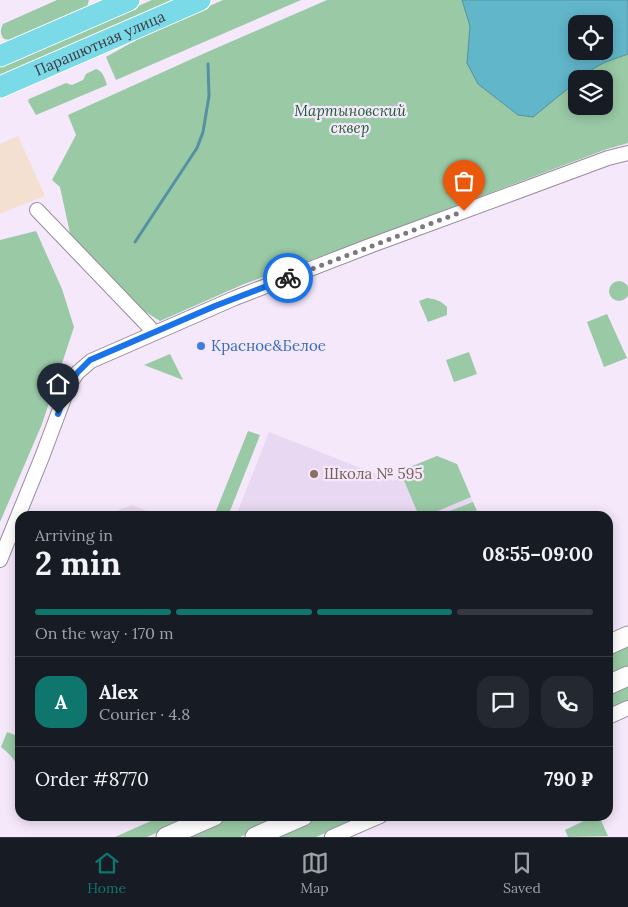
<!DOCTYPE html>
<meta charset="utf-8">
<style>
:root{--surface:#171b24;--page:#242831;--text:#f1f3f6;--muted:#9ea1a6;--line:#363941;--accent:#0f766e}
body{margin:0;font-family:Lora,serif;background:var(--page);color:var(--text);height:100vh;display:flex;flex-direction:column;font-size:19px;white-space:nowrap}
*{box-sizing:border-box;margin:0}
p{font-size:16px;color:var(--muted)}
.icon{flex:none;width:28px;height:28px;fill:none;stroke:currentColor;stroke-width:2;stroke-linecap:round;stroke-linejoin:round}
.map{position:relative;flex:1;overflow:hidden}
.side{position:absolute;left:15px;top:511px;width:598px;height:310px;display:flex;flex-direction:column;background:var(--surface);border-radius:15px;box-shadow:0 2px 12px #0003}
.side>*{flex:none}
.buttons{position:absolute;left:568px;top:15px;display:grid;gap:10px}
.buttons a{display:grid;place-items:center;width:45px;height:45px;border-radius:10px;background:var(--surface);box-shadow:0 2px 12px #0003;font-size:25px}
.pin{position:absolute;display:grid;place-items:center;width:42px;height:42px;color:#fff;margin:-51px -21px;border-radius:50% 50% 50% 0;rotate:-45deg;box-shadow:0 0 5px #0007}
.pin .icon{rotate:45deg}
.courier{position:absolute;display:grid;place-items:center;width:50px;height:50px;margin:-25px;border:4px solid #1a73e8;border-radius:50%;background:#fff;color:#222;box-shadow:0 1px 6px #0007}
.summary em{font-style:normal;font-weight:800}
.summary div{display:flex;flex-direction:column-reverse}
.summary{display:flex;align-items:center;justify-content:space-between;height:85px;padding:0 20px}
h1{font-size:32px;font-weight:800;line-height:38px}
.bar{display:grid;grid-template-columns:repeat(4,1fr);gap:8px 5px;align-content:center;height:60px;padding:0 20px}
.bar i{height:6px;border-radius:4px;background:var(--line)}
.bar .active{background:var(--accent)}
.bar p{grid-column:span 4}
.line{display:flex;align-items:center;gap:12px;padding:0 20px;border-top:1px solid var(--line)}
.line div{flex:1}
.round{display:grid;place-items:center;flex:none;width:52px;height:52px;border-radius:15px;background:var(--page)}
.tab-bar{display:flex;justify-content:space-around;align-items:center;height:70px;border-top:1px solid var(--line);background:var(--surface);font-size:14px;color:var(--muted)}
.tab-bar a{display:grid;justify-items:center;gap:2px}
.tab-bar .active{color:var(--accent)}
.map>svg:first-child{display:block}
.built{fill:#e9d8f1}
.industrial{fill:#f3e0d0}
.green{fill:#99c9a5;fill-rule:evenodd}
.water{fill:#61b6ca;stroke:#5690a1;fill-rule:evenodd}
.lines{fill:none;stroke-linecap:round;stroke-linejoin:round}
.stream{stroke:#5690a1;stroke-width:3}
.street-casing{stroke:#968b9c;stroke-width:16}
.secondary-casing{stroke:#968b9c;stroke-width:21}
.primary-casing{stroke:#fff;stroke-width:23}
.street{stroke:#fff;stroke-width:14}
.secondary{stroke:#fff;stroke-width:19}
.primary{stroke:#7adae8;stroke-width:21}
.done{stroke:#7e7681;stroke-width:5;stroke-dasharray:0 9}
.route{stroke:#1a73e8;stroke-width:6}
.shop-dot{fill:#3f7fe0;stroke:#f5e8fb;stroke-width:2}
.education-dot{fill:#8d6e63;stroke:#f5e8fb;stroke-width:2}
.labels{text-anchor:middle;stroke-width:4.5;stroke-linejoin:round;paint-order:stroke}
.street-label{font-size:15px;fill:#3e3940;stroke:#f5e8fb}
.park-label{font-size:15px;font-style:italic;fill:#1c5d34;stroke:#f5e8fb}
.shop-label{font-size:15px;fill:#366cbe;stroke:#f5e8fb;text-anchor:start}
.education-label{font-size:15px;fill:#785e54;stroke:#f5e8fb;text-anchor:start}
</style>
<div class="map">
<svg width="628" height="837" viewBox="0 0 628 837">
<rect width="100%" height="100%" fill="#f5e8fb"/>
<!-- built -->
<g class="built">
<polygon points="269,432 394,481 400,471 437,456 457,464 479,516 236,516"/>
<polygon points="132,505 159,516 105,516 106,515"/>
</g>
<!-- industrial -->
<polygon class="industrial" points="18,136 45,196 24,204 0,214 0,144"/>
<!-- green -->
<g class="green">
<path d="M57,0H89L87,7L10,40L4,39C0,34 0,30 3,24Z"/>
<polygon points="152,0 173,0 0,75 0,66"/>
<polygon points="223,0 301,0 116,80 106,57 149,33"/>
<path d="M327,0H628V143L607,149L363,241L244,284L160,321L141,309L71,238L60,187L52,180L76,135L68,115L205,53ZM576,24H604V51H576ZM576,79H604V106H576Z"/>
<path d="M96,69C103,71 105,79 107,85L36,115L28,101L29,99L66,83L72,85L83,80L86,74Z"/>
<polygon points="36,231 62,289 74,327 42,424 0,522 0,240"/>
<circle cx="619" cy="291" r="10"/>
<path d="M427,298C436,299 441,301 447,307V315L428,322L419,301Z"/>
<polygon points="607,314 627,358 604,367 587,322"/>
<polygon points="469,352 477,374 454,382 446,360"/>
<polygon points="170,354 183,380 144,365"/>
<polygon points="248,431 260,435 228,516 214,516"/>
<polygon points="437,456 457,464 471,497 426,516 419,516 400,471"/>
<polygon points="473,502 479,516 437,516"/>
<polygon points="628,644 628,669 608,678 608,652"/>
<polygon points="628,683 628,701 608,710 608,692"/>
<path d="M7,732L20,737V791L15,789C20,767 19,762 1,747Z"/>
<polygon points="162,816 195,816 147,837 115,837"/>
<polygon points="230,816 288,816 240,837 182,837"/>
<polygon points="320,816 364,816 316,837 272,837"/>
<polygon points="594,816 599,816 608,836 568,837 565,830"/>
</g>
<!-- water -->
<path class="water" d="M462,0H628V54C615,59 602,62 590,71C585,74 582,78 576,79V82L533,117L518,115L478,84L467,63L470,26ZM576,24H604V51H576Z"/>
<g class="lines">
<!-- stream -->
<polyline class="stream" points="135,242 197,148 203,132 209,96 208,64"/>
<defs>
<g id="street">
<polyline points="37,210 154,332"/>
<polyline points="0,560 42,457 69,385 77,373 91,361 235,298 372,245 519,191 608,158 628,153"/>
<polyline points="608,717 628,708"/>
<polyline points="332,837 380,816"/>
</g>
<g id="secondary">
<polyline points="608,645 628,636"/>
<polyline points="608,685 628,676"/>
<polyline points="166,837 214,816"/>
<polyline points="255,837 303,816"/>
</g>
<g id="primary">
<polyline points="0,56 129,0"/>
<path id="s1" d="M0,87L200,0"/>
</g>
</defs>
<!-- street casing -->
<use href="#street" class="street-casing"/>
<!-- secondary casing -->
<use href="#secondary" class="secondary-casing"/>
<!-- primary casing -->
<use href="#primary" class="primary-casing"/>
<!-- street -->
<use href="#street" class="street"/>
<!-- secondary -->
<use href="#secondary" class="secondary"/>
<!-- primary -->
<use href="#primary" class="primary"/>
</g>
<g class="lines">
<!-- done -->
<polyline class="done" points="288,278 464,211"/>
<!-- route -->
<polyline class="route" points="58,414 69,385 77,373 90,360 215,306 288,278"/>
</g>
<!-- markers -->
<circle class="shop-dot" cx="201" cy="346" r="5"/>
<circle class="education-dot" cx="314" cy="474" r="5"/>
<g class="labels">
<!-- street labels -->
<g class="street-label">
<text dy="5" stroke="none"><textPath href="#s1" startOffset="109">Парашютная улица</textPath></text>
</g>
<!-- park labels -->
<g class="park-label">
<text x="350" y="116">Мартыновский<tspan x="350" dy="17">сквер</tspan></text>
</g>
<!-- shop labels -->
<g class="shop-label">
<text x="211" y="351">Красное&amp;Белое</text>
</g>
<!-- education labels -->
<g class="education-label">
<text x="324" y="479">Школа № 595</text>
</g>
</g>
</svg>
<div class="buttons">
<a><svg class="icon" aria-label="locate" viewBox="0 0 24 24"><circle cx="12" cy="12" r="6"/><path d="M12 2v4M12 18v4M2 12h4M18 12h4"/></svg></a>
<a><svg class="icon" aria-label="layers" viewBox="0 0 24 24"><path d="M12 4l9 5-9 5-9-5zM3 14l9 5 9-5"/></svg></a>
</div>
<div class="pin" style="left:464px;top:211px;background:#ea580c"><svg class="icon" aria-label="bag" viewBox="0 0 24 24"><path d="M5 8h14l-1 12H6zM9 8a3 3 0 0 1 6 0"/></svg></div>
<div class="pin" style="left:58px;top:414px;background:#1f2937"><svg class="icon" aria-label="home" viewBox="0 0 24 24"><path d="M3 11l9-7 9 7M6 9v11h12V9"/></svg></div>
<div class="courier" style="left:288px;top:278px"><svg class="icon" aria-label="bike" viewBox="0 0 24 24"><circle cx="6" cy="16" r="4"/><circle cx="18" cy="16" r="4"/><path d="M6 16l4-8h5l3 8M10 8l3 8H6M13 5h3"/></svg></div>
<section class="side">
<div class="summary"><div><h1>2 min</h1><p>Arriving in</p></div><em>08:55–09:00</em></div>
<div class="bar"><i class="active"></i><i class="active"></i><i class="active"></i><i></i><p>On the way · 170 m</p></div>
<div class="line" style="height:90px"><b class="round" style="background:var(--accent);color:#fff">A</b><div><b>Alex</b><p>Courier · 4.8</p></div><a class="round"><svg class="icon" aria-label="chat" viewBox="0 0 24 24"><path d="M4 5h16v11H9l-5 4z"/></svg></a><a class="round"><svg class="icon" aria-label="phone" viewBox="0 0 24 24"><path d="M5 4h4l2 5-3 2q2 4 5 5l2-3 5 2v4C11 20 4 13 5 4z"/></svg></a></div>
<div class="line" style="height:65px"><div>Order #8770</div><b>790 ₽</b></div>
</section>
</div>
<nav class="tab-bar">
<a class="active"><svg class="icon" aria-label="home" viewBox="0 0 24 24"><path d="M3 11l9-7 9 7M6 9v11h12V9"/></svg>Home</a>
<a><svg class="icon" aria-label="map" viewBox="0 0 24 24"><path d="M3 6l6-2 6 2 6-2v14l-6 2-6-2-6 2zM9 4v14M15 6v14"/></svg>Map</a>
<a><svg class="icon" aria-label="saved" viewBox="0 0 24 24"><path d="M7 4h10v16l-5-4-5 4z"/></svg>Saved</a>
</nav>
